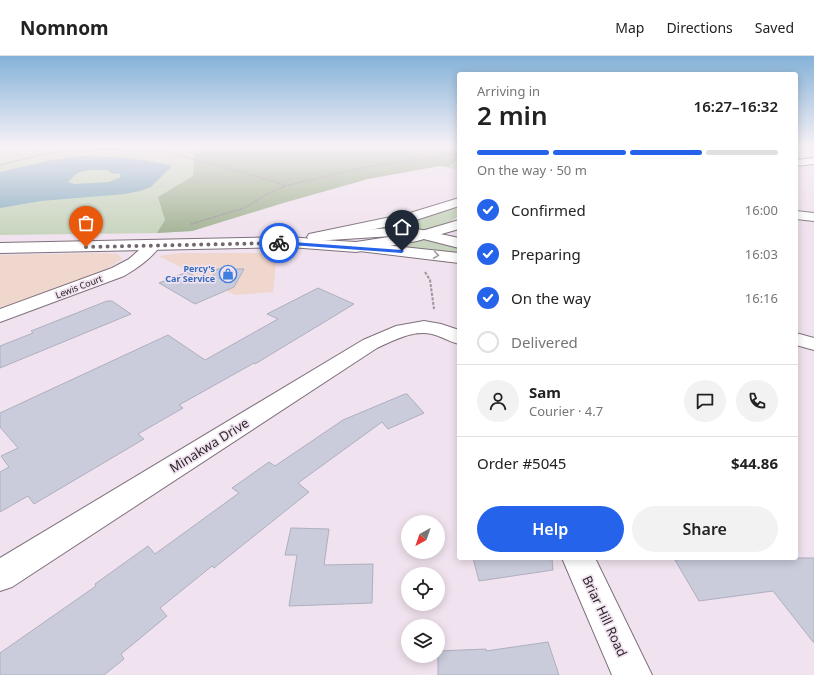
<!DOCTYPE html>
<meta charset="utf-8">
<style>
:root{--surface:#fff;--page:#f2f2f2;--text:#222;--muted:#767676;--line:#e0e0e0;--accent:#2563eb}
body{margin:0;font-family:"Noto Sans",sans-serif;background:var(--page);color:var(--text);height:100vh;display:flex;flex-direction:column;font-size:15px;white-space:nowrap}
*{box-sizing:border-box;margin:0}
p{font-size:13px;color:var(--muted)}
.icon{flex:none;width:22px;height:22px;fill:none;stroke:currentColor;stroke-width:2;stroke-linecap:round;stroke-linejoin:round}
.map{position:relative;flex:1;overflow:hidden}
.side{position:absolute;left:457px;top:16px;width:341px;height:488px;display:flex;flex-direction:column;background:var(--surface);border-radius:4px;box-shadow:0 2px 10px #0003}
.side>*{flex:none}
.needle{width:26px;rotate:220deg}
.buttons{position:absolute;left:401px;top:459px;display:grid;gap:8px}
.buttons a{display:grid;place-items:center;width:44px;height:44px;border-radius:50%;background:var(--surface);box-shadow:0 2px 10px #0003;font-size:20px}
.pin{position:absolute;display:grid;place-items:center;width:34px;height:34px;color:#fff;margin:-41px -17px;border-radius:50% 50% 50% 0;rotate:-45deg;box-shadow:0 0 4px #0007}
.pin .icon{rotate:45deg}
.courier{position:absolute;display:grid;place-items:center;width:40px;height:40px;margin:-20px;border:3px solid #2563eb;border-radius:50%;background:#fff;color:#222;box-shadow:0 1px 5px #0007}
.head em{font-style:normal;font-weight:600}
.head div{display:flex;flex-direction:column-reverse}
.head{display:flex;align-items:center;justify-content:space-between;height:68px;padding:0 20px}
h1{font-size:26px;font-weight:600;line-height:30px}
.bar{display:grid;grid-template-columns:repeat(4,1fr);gap:6px 4px;align-content:center;height:48px;padding:0 20px}
.bar i{height:5px;border-radius:3px;background:var(--line)}
.bar .active{background:var(--accent)}
.bar p{grid-column:span 4}
.line{display:flex;align-items:center;gap:10px;padding:0 20px;border-top:1px solid var(--line)}
.line div{flex:1}
.round{display:grid;place-items:center;flex:none;width:42px;height:42px;border-radius:21px;background:var(--page)}
ol{padding:0 20px;list-style:none}
li{display:flex;align-items:center;gap:12px;height:44px}
li p{margin-inline-start:auto}
li .icon{padding:4px;border-radius:50%;background:var(--accent);color:#fff;stroke-width:4}
li:last-child{color:var(--muted)}
li i{width:22px;height:22px;border:2px solid var(--line);border-radius:50%}
.primary-button{display:flex;gap:8px;margin-top:auto;padding:8px 20px}
.primary-button a{flex:1;height:46px;border-radius:24px;background:var(--accent);color:#fff;font-size:16px;font-weight:600;line-height:46px;text-align:center}
.primary-button a+a{background:var(--page);color:var(--text)}
header{display:flex;align-items:center;gap:24px;box-sizing:border-box;height:56px;padding:0 20px;background:var(--surface);border-bottom:1px solid var(--line)}
header strong{font-size:19px}
nav{display:flex;gap:22px;margin-inline-start:auto;font-size:14px}
.map>svg:first-child{display:block}
.commercial{fill:#f0d7ce}
.green{fill:#c8d5be}
.forest{fill:#a5b597}
.water{fill:#8eafc1;fill-rule:evenodd}
.lines{fill:none;stroke-linecap:round;stroke-linejoin:round}
.stream{fill:#8eafc1;fill-rule:evenodd}
.building{fill:#cacbdb;stroke:#aeafbf}
.minor-casing{stroke:#7e717c;stroke-width:2}
.major-casing{stroke:#7e717c;stroke-width:2}
.path-far1{stroke:#9f959e;stroke-width:1.5;stroke-dasharray:2 1;stroke-linecap:butt}
.path{stroke:#9f959e;stroke-width:2;stroke-dasharray:3 1.5;stroke-linecap:butt}
.minor{fill:#fff;fill-rule:evenodd}
.major{fill:#fff;fill-rule:evenodd}
.oneway{stroke:#a09ea0}
.route{fill:#2563eb}
.done{stroke:#716870;stroke-width:4;stroke-dasharray:0 7.2}
.labels{text-anchor:middle;stroke-width:3.5;stroke-linejoin:round;paint-order:stroke}
.far-shop-label{font-size:9px;font-weight:bold;fill:#366cbe;stroke:#f0e2ee;text-anchor:end}
.far-street-label{font-size:9px;fill:#2c272c;stroke:#f0e2ee}
.near-street-label{font-size:13px;fill:#2c272c;stroke:#f0e2ee}
</style>
<header>
<strong>Nomnom</strong>
<nav><a>Map</a><a>Directions</a><a>Saved</a></nav>
</header>
<div class="map">
<svg width="814" height="619" viewBox="0 0 814 619">
<rect width="100%" height="100%" fill="#f0e2ee"/>
<!-- commercial -->
<g class="commercial">
<polygon points="105,197 118,198 122,203 105,214 0,254 0,199"/>
<polygon points="181,197 277,197 273,236 235,239 159,200"/>
</g>
<!-- green -->
<g class="green">
<polygon points="0,90 459,90 459,114 439,110 368,123 283,147 192,175 157,177 0,179"/>
<polygon points="459,149 459,160 448,167 424,174 400,172 383,173 344,179 414,164"/>
<polygon points="428,182 459,190 459,198 384,190"/>
</g>
<!-- forest -->
<polygon class="forest" points="207,90 459,90 459,102 448,111 439,110 368,123 283,147 192,175 157,177 165,164 158,141 193,120 194,101 200,92"/>
<!-- water -->
<path class="water" d="M86,100L130,102L171,109V111L151,131L140,135L125,138L41,145L0,152V116L57,103ZM89,114H108L111,117L120,118L121,121L109,126L74,128L68,126L77,117Z"/>
<g class="lines">
<!-- stream -->
<polygon class="stream" points="30,90 34,90 34,95 32,95"/>
</g>
<!-- building -->
<g class="building">
<polygon points="217,213 244,213 234,231 195,248 159,227 187,216 208,227"/>
<polygon points="318,232 354,248 255,308 254,307 179,349 183,352 138,378 144,383 34,448 28,440 0,456 0,416 9,411 1,400 18,392 0,371 0,357 168,279 205,304 278,263 267,258"/>
<polygon points="107,245 112,245 131,258 0,312 0,290 33,277 31,275"/>
<polygon points="405,338 407,338 424,357 388,373 382,366 298,427 309,436 214,512 212,510 160,552 167,560 121,598 124,603 104,619 0,619 0,597 96,530 95,528 148,490 155,498 239,437 232,432 269,406 275,410 343,364"/>
<polygon points="291,472 329,473 324,509 373,508 372,547 289,550 297,499 285,499"/>
<polygon points="473,502 552,502 553,514 479,525"/>
<polygon points="693,502 814,502 814,587 773,535 699,545 675,504"/>
<polygon points="548,586 559,619 438,619 438,595 486,593 486,595"/>
</g>
<g class="lines">
<defs>
<g id="minor">
<polygon points="814,102 814,108 796,110 796,104"/>
<polygon points="796,155 814,157 814,165 796,163"/>
<polygon points="408,171 459,182 459,192 408,179 314,185 309,184 307,181 309,178 314,177"/>
<path d="M152,185L157,187L160,190C151,203 137,212 124,220L0,266V253L112,212L129,203L147,187Z"/>
<polygon points="356,186 459,197 459,207 351,194 348,191 351,188"/>
<path d="M424,265L441,268L459,274V288C450,286 441,280 432,278C412,274 395,284 377,292L12,531L0,535V502L363,284L396,270Z"/>
<polygon points="796,277 814,282 814,294 796,289"/>
<polygon points="562,502 595,502 652,619 612,619"/>
</g>
<polygon id="major" points="459,142 459,150 413,165 322,184 356,186 415,177 459,164 459,173 417,185 356,196 290,191 0,197 0,187 290,181 314,183 312,180 314,177 410,157"/>
</defs>
<!-- minor casing -->
<use href="#minor" class="minor-casing"/>
<!-- major casing -->
<use href="#major" class="major-casing"/>
<!-- path-far1 -->
<g class="path-far1">
<polyline points="0,109 48,97 102,93 167,96 273,125 285,130"/>
<polyline points="191,168 244,152 267,138 285,130 366,111 459,98"/>
</g>
<!-- path -->
<polyline class="path" points="425,216 430,224 434,253"/>
<!-- minor -->
<use href="#minor" class="minor"/>
<!-- major -->
<use href="#major" class="major"/>
</g>
<!-- one-way arrows -->
<defs><path id="oneway-chevron" d="M-2-3.5L2.5 0L-2 3.5" fill="none" stroke-width="1.6" stroke-linecap="round" stroke-linejoin="round"/></defs>
<use class="oneway" href="#oneway-chevron" transform="translate(436 199) rotate(8)"/>
<!-- sky -->
<linearGradient id="sky" x2="0" y2="1"><stop stop-color="#84b2d8"/><stop offset="0.51" stop-color="#f8f2f7"/><stop offset="1" stop-color="#f8f2f7" stop-opacity="0"/></linearGradient>
<rect width="814" height="177" fill="url(#sky)"/>
<!-- route -->
<polygon class="route" points="279,185 402,194 404,195 402,197 277,188"/>
<g class="lines">
<!-- done -->
<polyline class="done" points="86,191 279,187"/>
</g>
<!-- icons -->
<defs>
<symbol id="shop-ring" viewBox="-11 -11 22 22"><circle r="9.5" fill="#f0e2ee" stroke="#3f7fe0" stroke-width="1.5"/><path d="M-5-2.5h2.3a2.7 3.5 0 0 1 5.4 0H5L5.5 6h-11ZM-1.5-2.5h3a1.5 2.3 0 0 0-3 0Z" fill="#3f7fe0"/></symbol>
</defs>
<g fill-rule="evenodd">
<use href="#shop-ring" x="218" y="208" width="20" height="20"/>
</g>
<g class="labels">
<!-- far-shop labels -->
<g class="far-shop-label">
<text x="215" y="216">Percy's<tspan x="215" dy="10">Car Service</tspan></text>
</g>
<!-- far-street labels -->
<g class="far-street-label">
<text transform="translate(79 231) rotate(-21)" y="3">Lewis Court</text>
</g>
<!-- near-street labels -->
<g class="near-street-label">
<text transform="translate(209 389) rotate(-32)" y="5">Minakwa Drive</text>
<text transform="translate(605 560) rotate(65)" y="5">Briar Hill Road</text>
</g>
</g>
</svg>
<div class="buttons">
<a><svg class="needle" viewBox="-14 -14 28 28"><path d="M0-13l5 13h-10z" fill="#e53935"/><path d="M0 13l5-13h-10z" fill="#767676"/></svg></a>
<a><svg class="icon" aria-label="locate" viewBox="0 0 24 24"><circle cx="12" cy="12" r="6"/><path d="M12 2v4M12 18v4M2 12h4M18 12h4"/></svg></a>
<a><svg class="icon" aria-label="layers" viewBox="0 0 24 24"><path d="M12 4l9 5-9 5-9-5zM3 14l9 5 9-5"/></svg></a>
</div>
<div class="pin" style="left:86px;top:191px;background:#ea580c"><svg class="icon" aria-label="bag" viewBox="0 0 24 24"><path d="M5 8h14l-1 12H6zM9 8a3 3 0 0 1 6 0"/></svg></div>
<div class="pin" style="left:402px;top:195px;background:#1f2937"><svg class="icon" aria-label="home" viewBox="0 0 24 24"><path d="M3 11l9-7 9 7M6 9v11h12V9"/></svg></div>
<div class="courier" style="left:279px;top:187px"><svg class="icon" aria-label="bike" viewBox="0 0 24 24"><circle cx="6" cy="16" r="4"/><circle cx="18" cy="16" r="4"/><path d="M6 16l4-8h5l3 8M10 8l3 8H6M13 5h3"/></svg></div>
<section class="side">
<div class="head"><div><h1>2 min</h1><p>Arriving in</p></div><em>16:27–16:32</em></div>
<div class="bar"><i class="active"></i><i class="active"></i><i class="active"></i><i></i><p>On the way · 50 m</p></div>
<ol>
<li><svg class="icon" aria-label="check" viewBox="0 0 24 24"><path d="M5 12l5 5 9-10"/></svg>Confirmed<p>16:00</p></li>
<li><svg class="icon" aria-label="check" viewBox="0 0 24 24"><path d="M5 12l5 5 9-10"/></svg>Preparing<p>16:03</p></li>
<li><svg class="icon" aria-label="check" viewBox="0 0 24 24"><path d="M5 12l5 5 9-10"/></svg>On the way<p>16:16</p></li>
<li><i></i>Delivered</li>
</ol>
<div class="line" style="height:72px"><a class="round"><svg class="icon" aria-label="person" viewBox="0 0 24 24"><circle cx="12" cy="8" r="4"/><path d="M4 21q1-7 8-7t8 7"/></svg></a><div><b>Sam</b><p>Courier · 4.7</p></div><a class="round"><svg class="icon" aria-label="chat" viewBox="0 0 24 24"><path d="M4 5h16v11H9l-5 4z"/></svg></a><a class="round"><svg class="icon" aria-label="phone" viewBox="0 0 24 24"><path d="M5 4h4l2 5-3 2q2 4 5 5l2-3 5 2v4C11 20 4 13 5 4z"/></svg></a></div>
<div class="line" style="height:52px"><div>Order #5045</div><b>$44.86</b></div>
<div class="primary-button"><a>Help</a><a>Share</a></div>
</section>
</div>
